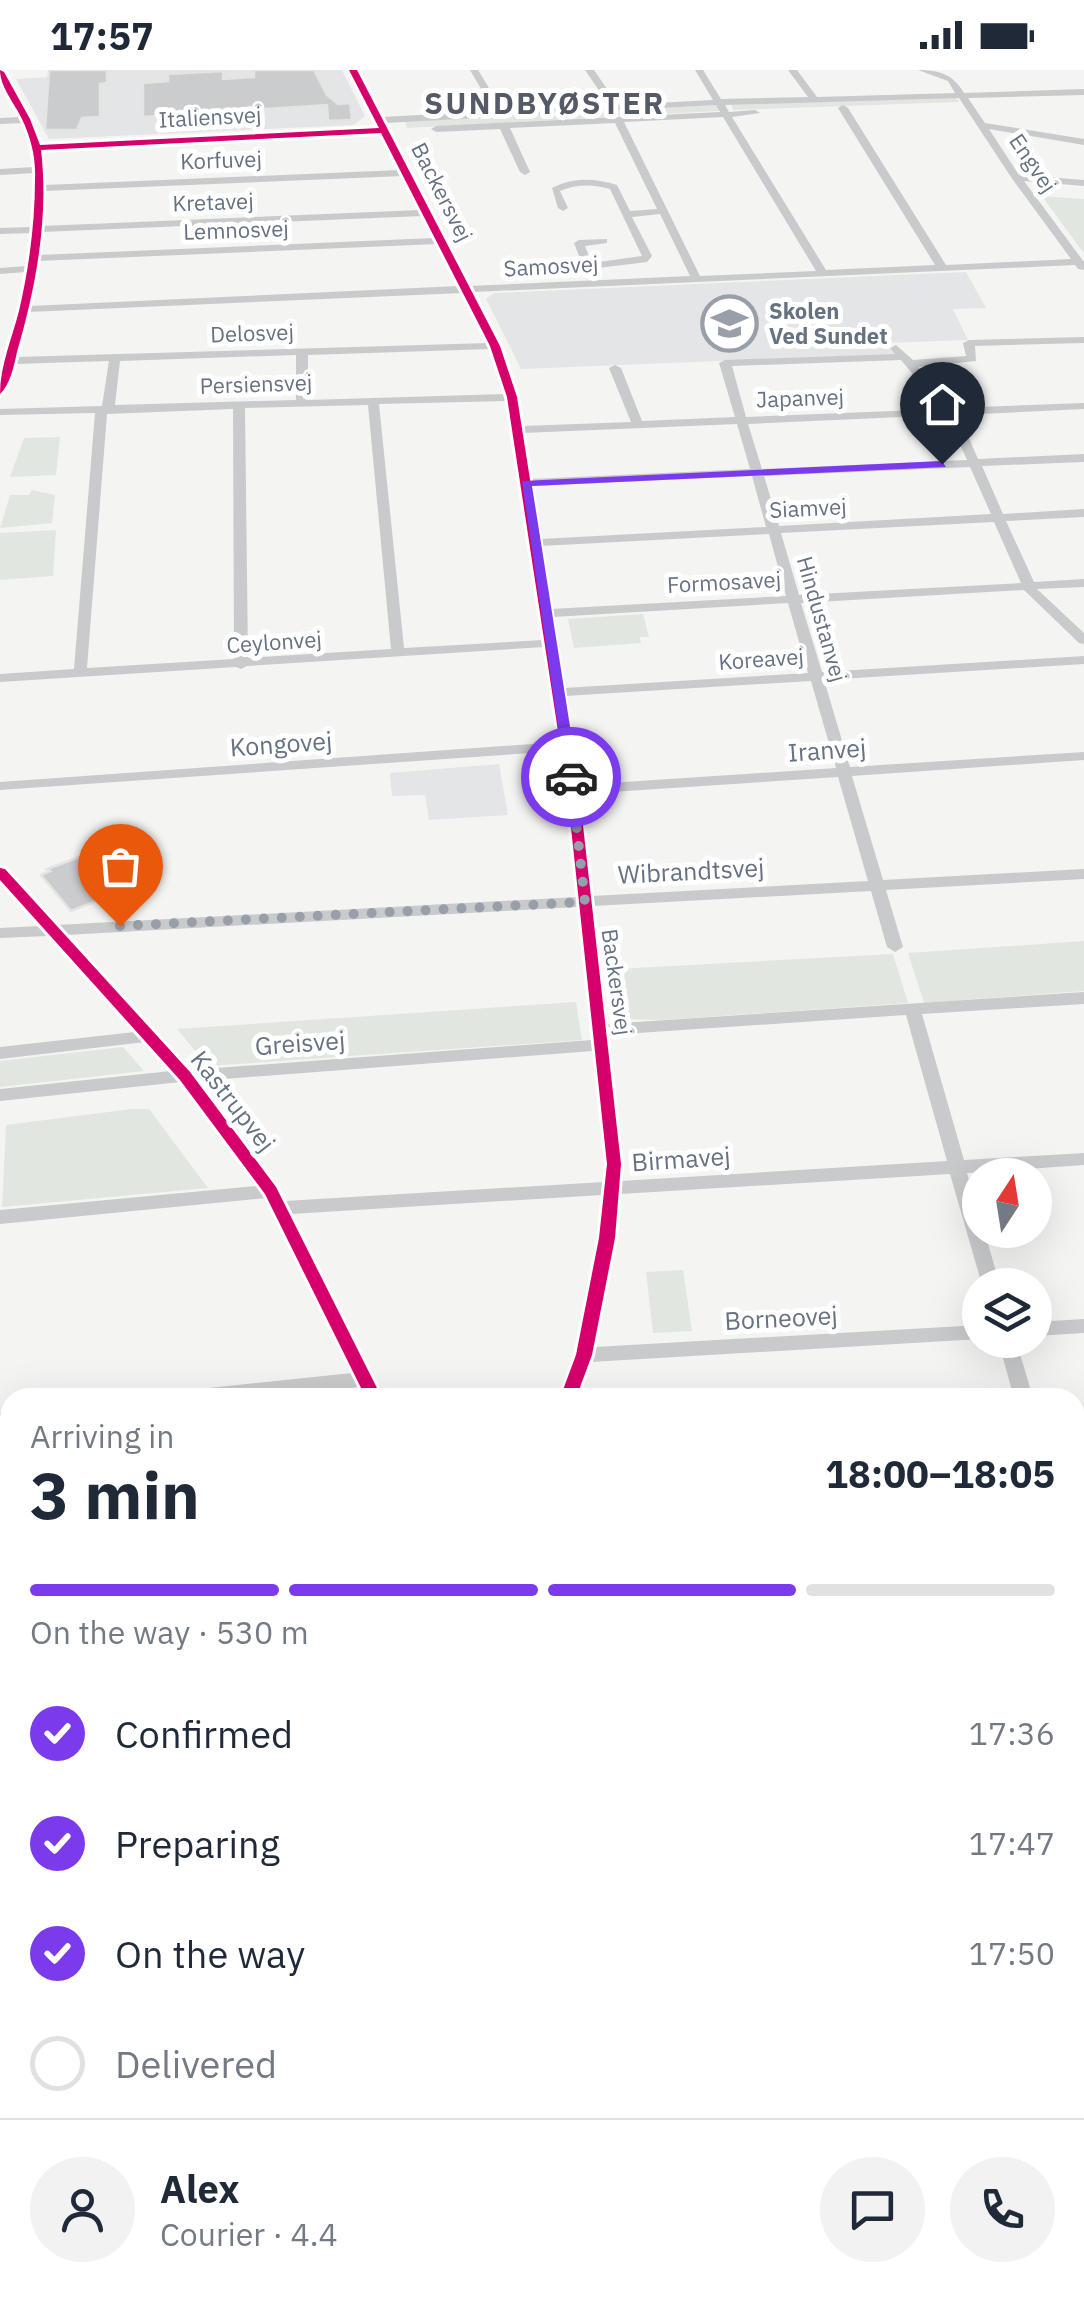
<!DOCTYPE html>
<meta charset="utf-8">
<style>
:root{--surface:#fff;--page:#f2f2f3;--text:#1f2937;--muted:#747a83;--line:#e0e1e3;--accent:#7c3aed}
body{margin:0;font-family:"IBM Plex Sans",sans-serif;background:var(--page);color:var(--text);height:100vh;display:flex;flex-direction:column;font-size:38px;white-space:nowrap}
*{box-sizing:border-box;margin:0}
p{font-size:32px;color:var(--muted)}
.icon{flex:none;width:55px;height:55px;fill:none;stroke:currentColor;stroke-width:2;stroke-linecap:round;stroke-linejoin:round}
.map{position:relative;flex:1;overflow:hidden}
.drawer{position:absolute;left:0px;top:1318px;width:1085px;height:932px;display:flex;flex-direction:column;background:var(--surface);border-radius:30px 30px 0 0;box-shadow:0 10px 40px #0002}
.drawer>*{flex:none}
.needle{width:65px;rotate:12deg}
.buttons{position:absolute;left:962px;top:1088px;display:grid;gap:20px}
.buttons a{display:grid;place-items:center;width:90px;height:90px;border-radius:50%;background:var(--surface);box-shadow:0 10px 40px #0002;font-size:50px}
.pin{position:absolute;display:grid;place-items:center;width:85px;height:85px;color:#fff;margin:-102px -42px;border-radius:50% 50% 50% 0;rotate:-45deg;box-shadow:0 0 10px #0007}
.pin .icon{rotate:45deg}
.courier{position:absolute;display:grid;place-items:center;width:100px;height:100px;margin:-50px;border:8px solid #7c3aed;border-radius:50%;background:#fff;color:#222;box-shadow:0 2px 12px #0007}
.summary em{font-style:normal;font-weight:800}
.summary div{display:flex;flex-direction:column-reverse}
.summary{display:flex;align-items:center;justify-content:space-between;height:170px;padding:0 30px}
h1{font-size:65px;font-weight:800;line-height:75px}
.bar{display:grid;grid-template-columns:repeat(4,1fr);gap:15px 10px;align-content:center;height:120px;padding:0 30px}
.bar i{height:12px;border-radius:8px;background:var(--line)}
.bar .current{background:var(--accent)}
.bar p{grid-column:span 4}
.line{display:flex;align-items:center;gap:25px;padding:0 30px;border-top:2px solid var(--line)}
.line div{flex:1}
.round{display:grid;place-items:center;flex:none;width:105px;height:105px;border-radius:52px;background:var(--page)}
ol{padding:0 30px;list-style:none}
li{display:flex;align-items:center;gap:30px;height:110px}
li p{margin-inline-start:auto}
li .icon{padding:10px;border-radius:50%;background:var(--accent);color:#fff;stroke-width:4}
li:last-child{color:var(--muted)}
li i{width:55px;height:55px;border:5px solid var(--line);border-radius:50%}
.status{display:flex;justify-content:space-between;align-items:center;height:70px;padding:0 50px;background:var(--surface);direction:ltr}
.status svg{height:28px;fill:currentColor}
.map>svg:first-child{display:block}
.built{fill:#e4e5e6}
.green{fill:#e2e6e1}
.building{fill:#cbccce;stroke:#e4e4e3;stroke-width:2.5}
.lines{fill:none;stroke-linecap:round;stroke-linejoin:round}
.minor{fill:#c9cacb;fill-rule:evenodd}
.cycleway-casing{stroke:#fff;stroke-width:6}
.cycleway{fill:#d6006c;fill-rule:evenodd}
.route{fill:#7c3aed}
.done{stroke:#989fa9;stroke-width:10;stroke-dasharray:0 18}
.labels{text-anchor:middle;stroke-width:10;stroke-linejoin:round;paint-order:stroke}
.far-street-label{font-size:22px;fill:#667181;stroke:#fff}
.far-poi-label{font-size:22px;font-weight:bold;fill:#667181;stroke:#fff;text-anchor:start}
.street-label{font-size:25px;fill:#667181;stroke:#fff}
.far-district-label{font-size:30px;font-weight:bold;letter-spacing:2.5px;fill:#545b67;stroke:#fff}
</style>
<div class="status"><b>17:57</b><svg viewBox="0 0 49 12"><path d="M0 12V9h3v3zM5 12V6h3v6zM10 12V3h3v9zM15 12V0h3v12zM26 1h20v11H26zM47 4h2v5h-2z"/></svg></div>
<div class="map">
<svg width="1084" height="2248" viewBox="0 0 1084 2248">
<rect width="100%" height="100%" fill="#f4f4f3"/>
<!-- built -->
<g class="built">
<polygon points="82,0 342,0 365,46 354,55 49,69 16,9 81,5"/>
<polygon points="966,202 986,238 953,239 968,270 886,273 895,284 521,299 486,229 494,223"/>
<polygon points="499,694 508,745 429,750 425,725 392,726 390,703"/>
</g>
<!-- green -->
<g class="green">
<polygon points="956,26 959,32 733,40 731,34"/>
<polygon points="717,35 719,41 407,58 405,51"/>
<polygon points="1042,126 1084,129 1084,182 1082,181"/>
<polygon points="60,367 56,405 10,407 24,368"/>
<polygon points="32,420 55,425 52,453 0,458 10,425 29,425"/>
<polygon points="56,460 53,506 0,510 0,463"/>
<polygon points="643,544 649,567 640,567 641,573 574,578 568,549"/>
<polygon points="1084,871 1084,921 924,933 908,883"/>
<polygon points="893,884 908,933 663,950 624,949 616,899"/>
<polygon points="576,932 582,970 208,996 177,959"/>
<polygon points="123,977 144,1001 0,1017 0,991"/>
<polygon points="132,1039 149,1039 208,1118 2,1137 6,1055"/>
<polygon points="683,1200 692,1261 653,1263 646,1202"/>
<polygon points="1084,1652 1084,1817 1075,1817 1075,1653"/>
</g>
<!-- building -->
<g class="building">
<polygon points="49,0 107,0 107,13 100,14 100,47 82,48 77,60 45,60"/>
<polygon points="254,0 314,0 327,25 338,34 350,33 352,50 328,51 327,35 143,47 143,13 168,11 168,4 223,1 223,9 254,7"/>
<polygon points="90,783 104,784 99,797 104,802 99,804 117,823 71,841 41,805 50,801 47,799"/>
</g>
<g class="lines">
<!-- minor -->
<g class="minor">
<path d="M0,0L4,2L31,49L41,75L378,58L349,0H357L382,47L494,41L470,0H478L503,41L609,35L585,0H594L618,35L713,30L695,0H703L721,29L808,27L788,0H797L817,27L955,23L948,11L918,0C939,0 953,4 964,23L1084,19V25L968,28L985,53L1084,69V75L989,59L1019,105L1084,110V116L1024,111L1084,192V200L1078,199L1075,195L473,222C495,266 515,307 522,356L631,352L609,298L615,295L621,298L642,351L735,347L719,293L725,290L895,284L890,278L896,275L913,290L966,286L963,273L969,270L1084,267V273L975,276L976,291L918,297L954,338L1084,333V339L959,345L978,389L1084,384V392L982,396L1003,444L1084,439V447L1006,451L1034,512L1084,509V517L1037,519L1084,563V574L1079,573L1024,520L801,533L822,602L1084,586V594L824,610L850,697L1084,682V690L852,706L883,810L1084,799V809L886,820L903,877L895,882L887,877L871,821L593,836L607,954L1084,922V934L922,944L964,1090L1084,1083V1095L967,1103L980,1146V1160H984L1000,1215H982L950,1104L620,1124L616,1168L595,1277L980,1255V1269L591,1292L578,1328H559C583,1263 596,1194 602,1125L291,1144L383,1328H364L359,1317L266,1328H181L183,1322L190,1320L352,1303L266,1128L0,1154V1140L257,1116L181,1012L0,1031V1019L171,1001L145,972L0,989V977L135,962L49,866L0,868V858L40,856L0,811V797L5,799L57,855L577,827L560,681L0,720V712L559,672L544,577L247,596L241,599L236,597L0,612V604L74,599L95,343L0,345V339L102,336L109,291L15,294L6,321L0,324V305L26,202L0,204V198L27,196L32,163L0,164V158L32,157L35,103L0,105V99L34,97L32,78L24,53L0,54V48L21,47L0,9ZM959,28L1013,110L1071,189L946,195L848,38L843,35L838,38L935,195L826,200L732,47L760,43L755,40L729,42L725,35ZM716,35L720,42L436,56L431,59L436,62L500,59L520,102L525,105L530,102L510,58L615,53L657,139L630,141L617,115C595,108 573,107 552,118L558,138L563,141L568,138L560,121C576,114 593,114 610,119L642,186L599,192L590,189L585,176L607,173V169L579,170L574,173L581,191L598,198L647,192L652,186L632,147L660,144L690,206L469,216L385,53ZM723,47L816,201L700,206L624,52ZM381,63L400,100L45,115L42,81ZM403,106L420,140L42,156L44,121ZM423,146L434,168L39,185L42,162ZM438,174L459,216L30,236L38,191ZM462,223L488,273L17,287L28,242ZM491,279L505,324L308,330V285ZM296,285V330L115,335L120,291ZM901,290L942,339L746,347L732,296ZM507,331L543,570L404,578L379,334ZM368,335L391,579L248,588L245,338ZM233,339L234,589L87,598L107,344ZM947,345L967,390L762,399L748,354ZM737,354L750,399L531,409L523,363ZM970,397L991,444L779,456L764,406ZM752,406L766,457L540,469L532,416ZM994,452L1021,513L799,525L781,463ZM769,464L786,526L551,539L541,476ZM788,533L808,603L564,618L553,547ZM811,611L836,698L579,715L565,626ZM838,707L868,811L592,826L581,724ZM578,837L592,970L189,1000L66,865ZM906,945L947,1091L621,1111L623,1094L608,965ZM593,981L605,1094L604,1112L285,1131L277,1116L198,1011Z"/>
<polygon points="1084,1249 1084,1263 1035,1266 1035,1252"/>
<polygon points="998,1270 1016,1270 1033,1328 1014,1328"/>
<polygon points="10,1341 10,1357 0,1358 0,1342"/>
<rect x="1075" y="1441" width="9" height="18"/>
<polygon points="10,1527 10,1545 0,1547 0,1529"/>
<polygon points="1084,1627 1084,1647 1075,1648 1075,1628"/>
<rect x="105" y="2240" width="26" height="8"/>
<polygon points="872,2240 899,2240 902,2248 875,2248"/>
</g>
<defs>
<g id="cycleway">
<path d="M0,0L4,2L30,49L40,75L379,58L349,0H357L500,276L517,327L579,720L621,1094L615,1168L592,1285L576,1328H560L576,1285L599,1168L607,1094L567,720L507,327L490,276L381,63L41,80C49,147 36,217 17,282C14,296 10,315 0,324C0,296 12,268 19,241C29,198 35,153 35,109C36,88 31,68 22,49C15,34 0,17 0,0Z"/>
<polygon points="0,798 5,799 190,1002 276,1117 382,1328 366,1328 265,1124 180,1010 0,810"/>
</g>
</defs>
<!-- cycleway casing -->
<use href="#cycleway" class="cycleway-casing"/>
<!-- cycleway -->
<use href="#cycleway" class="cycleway"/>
</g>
<!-- route -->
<polygon class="route" points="942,391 946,397 532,416 578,707 566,710 522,411"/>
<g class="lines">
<!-- done -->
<polyline class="done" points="120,856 585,832 571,707"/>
</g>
<!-- icons -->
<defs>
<symbol id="school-ring" viewBox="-11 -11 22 22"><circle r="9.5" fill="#fff" stroke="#989fa9" stroke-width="1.5"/><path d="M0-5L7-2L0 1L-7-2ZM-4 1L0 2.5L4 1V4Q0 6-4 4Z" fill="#989fa9"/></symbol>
</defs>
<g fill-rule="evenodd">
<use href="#school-ring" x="698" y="222" width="63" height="63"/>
</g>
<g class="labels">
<!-- far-street labels -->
<g class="far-street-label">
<text transform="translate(210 47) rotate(-3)" y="8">Italiensvej</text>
<text transform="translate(221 90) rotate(-2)" y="8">Korfuvej</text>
<text transform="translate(1033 93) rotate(56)" y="8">Engvej</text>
<text transform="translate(442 122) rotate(63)" y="8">Backersvej</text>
<text transform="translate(213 132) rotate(-2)" y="8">Kretavej</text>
<text transform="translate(236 160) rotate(-2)" y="8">Lemnosvej</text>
<text transform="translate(551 196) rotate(-3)" y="8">Samosvej</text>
<text transform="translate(252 263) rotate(-2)" y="8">Delosvej</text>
<text transform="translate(256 314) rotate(-2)" y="8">Persiensvej</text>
<text transform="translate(800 328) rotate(-2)" y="8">Japanvej</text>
<text transform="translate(808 438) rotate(-3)" y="8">Siamvej</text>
<text transform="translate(724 512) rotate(-3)" y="8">Formosavej</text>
<text transform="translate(822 549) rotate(74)" y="8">Hindustanvej</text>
<text transform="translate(274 572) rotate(-4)" y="8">Ceylonvej</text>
<text transform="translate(761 589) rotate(-4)" y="8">Koreavej</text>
<text transform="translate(617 912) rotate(82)" y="8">Backersvej</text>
</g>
<!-- far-poi labels -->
<g class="far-poi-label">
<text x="769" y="249">Skolen<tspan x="769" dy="25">Ved Sundet</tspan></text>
</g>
<!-- street labels -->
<g class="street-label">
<text transform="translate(281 674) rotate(-4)" y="9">Kongovej</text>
<text transform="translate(827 680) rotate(-4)" y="9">Iranvej</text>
<text transform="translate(691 801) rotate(-3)" y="9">Wibrandtsvej</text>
<text transform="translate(300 973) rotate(-4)" y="9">Greisvej</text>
<text transform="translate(233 1031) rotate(52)" y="9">Kastrupvej</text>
<text transform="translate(681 1089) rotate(-4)" y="9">Birmavej</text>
<text transform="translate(781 1248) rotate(-3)" y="9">Borneovej</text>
</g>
<!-- far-district labels -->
<g class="far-district-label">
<text x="545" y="44">SUNDBYØSTER</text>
</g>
</g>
</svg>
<div class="buttons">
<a><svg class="needle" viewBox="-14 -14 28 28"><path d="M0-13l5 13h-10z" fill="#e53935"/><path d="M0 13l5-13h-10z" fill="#747a83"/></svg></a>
<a><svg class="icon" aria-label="layers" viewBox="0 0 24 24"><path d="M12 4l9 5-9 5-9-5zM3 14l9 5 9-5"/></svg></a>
</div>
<div class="pin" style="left:120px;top:856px;background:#ea580c"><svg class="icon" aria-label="bag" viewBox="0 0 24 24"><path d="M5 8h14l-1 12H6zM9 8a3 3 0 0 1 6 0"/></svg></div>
<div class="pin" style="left:942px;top:394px;background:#1f2937"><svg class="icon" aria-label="home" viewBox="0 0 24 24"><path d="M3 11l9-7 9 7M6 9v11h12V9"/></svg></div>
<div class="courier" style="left:571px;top:707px"><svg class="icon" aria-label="car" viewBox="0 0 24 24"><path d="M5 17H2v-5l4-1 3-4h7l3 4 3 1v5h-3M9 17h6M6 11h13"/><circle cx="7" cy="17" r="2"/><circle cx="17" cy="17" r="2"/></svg></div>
<section class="drawer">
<div class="summary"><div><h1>3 min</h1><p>Arriving in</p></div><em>18:00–18:05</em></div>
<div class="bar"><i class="current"></i><i class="current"></i><i class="current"></i><i></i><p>On the way · 530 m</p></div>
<ol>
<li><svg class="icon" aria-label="check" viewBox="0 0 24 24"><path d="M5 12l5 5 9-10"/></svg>Confirmed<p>17:36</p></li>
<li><svg class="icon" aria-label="check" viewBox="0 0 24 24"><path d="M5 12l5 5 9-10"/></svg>Preparing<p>17:47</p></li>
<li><svg class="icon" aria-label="check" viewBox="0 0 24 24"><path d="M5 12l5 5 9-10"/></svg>On the way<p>17:50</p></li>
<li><i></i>Delivered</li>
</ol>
<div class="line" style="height:180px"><a class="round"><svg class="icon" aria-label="person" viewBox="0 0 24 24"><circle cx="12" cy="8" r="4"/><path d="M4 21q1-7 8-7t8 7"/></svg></a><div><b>Alex</b><p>Courier · 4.4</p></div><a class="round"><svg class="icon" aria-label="chat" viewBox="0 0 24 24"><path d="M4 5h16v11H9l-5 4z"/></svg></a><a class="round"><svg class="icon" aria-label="phone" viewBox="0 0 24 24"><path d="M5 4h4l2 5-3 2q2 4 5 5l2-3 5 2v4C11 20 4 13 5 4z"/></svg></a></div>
</section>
</div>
